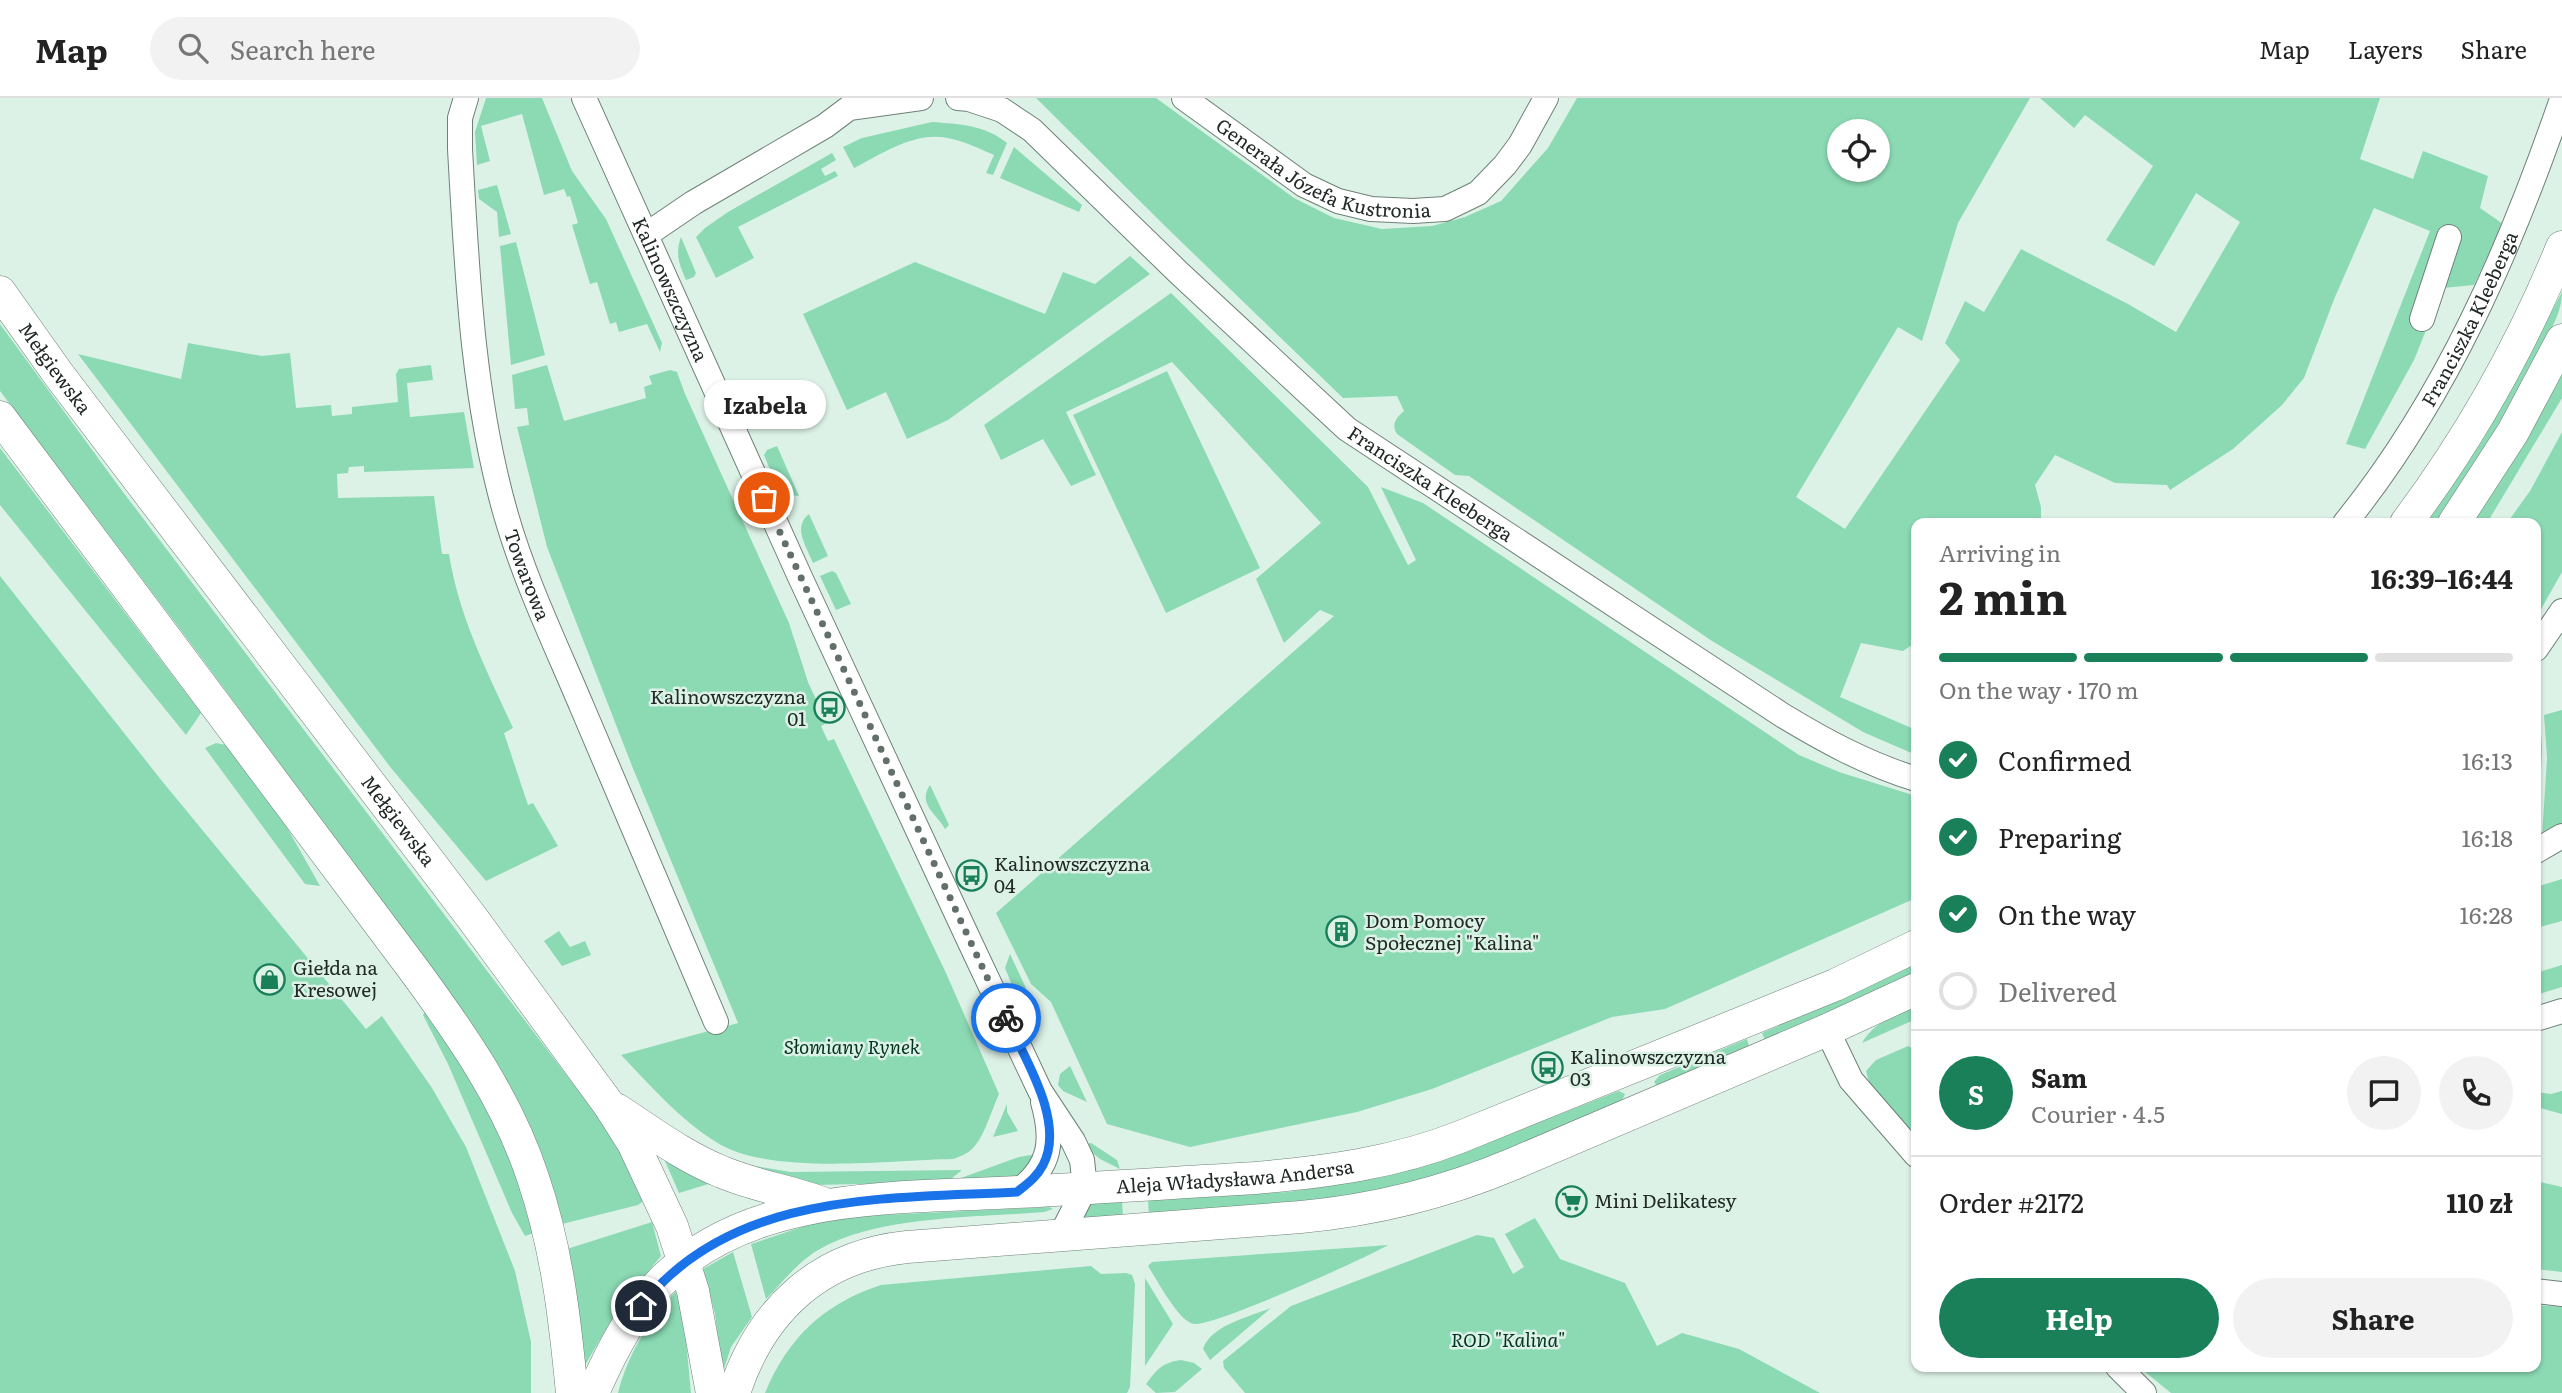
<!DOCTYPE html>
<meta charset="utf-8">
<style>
:root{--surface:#fff;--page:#f2f2f2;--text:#222;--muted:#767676;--line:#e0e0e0;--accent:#19805a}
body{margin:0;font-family:Literata,serif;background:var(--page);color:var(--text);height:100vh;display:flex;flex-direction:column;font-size:26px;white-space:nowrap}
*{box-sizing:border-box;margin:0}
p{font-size:23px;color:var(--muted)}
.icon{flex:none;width:38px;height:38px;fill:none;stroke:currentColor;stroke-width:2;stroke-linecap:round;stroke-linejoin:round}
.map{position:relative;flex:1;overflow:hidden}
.drawer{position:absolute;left:1911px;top:420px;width:630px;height:854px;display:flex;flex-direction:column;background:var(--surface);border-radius:14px;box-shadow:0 2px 5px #0004}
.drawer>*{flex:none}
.buttons{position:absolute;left:1827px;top:21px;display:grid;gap:14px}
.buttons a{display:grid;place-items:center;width:63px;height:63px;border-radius:50%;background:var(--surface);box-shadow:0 2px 5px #0004;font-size:35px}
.pin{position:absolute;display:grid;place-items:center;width:60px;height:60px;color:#fff;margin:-30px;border:4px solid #fff;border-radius:50%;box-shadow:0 2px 7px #0007}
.courier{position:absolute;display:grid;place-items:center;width:70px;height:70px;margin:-35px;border:5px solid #1a73e8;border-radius:50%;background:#fff;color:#222;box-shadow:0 2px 9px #0007}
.bubble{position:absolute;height:49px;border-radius:24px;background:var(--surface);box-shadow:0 2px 5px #0004;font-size:23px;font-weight:700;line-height:49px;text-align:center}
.summary em{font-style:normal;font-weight:700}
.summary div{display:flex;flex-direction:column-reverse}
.summary{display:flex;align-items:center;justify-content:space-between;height:119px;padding:0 28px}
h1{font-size:46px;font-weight:700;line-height:52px}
.bar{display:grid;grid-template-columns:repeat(4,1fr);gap:10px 7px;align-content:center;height:84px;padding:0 28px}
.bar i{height:9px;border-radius:5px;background:var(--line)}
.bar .on{background:var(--accent)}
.bar p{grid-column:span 4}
.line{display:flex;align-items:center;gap:18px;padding:0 28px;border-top:2px solid var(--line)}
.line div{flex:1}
.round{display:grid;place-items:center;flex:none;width:74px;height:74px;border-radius:37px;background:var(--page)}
ol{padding:0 28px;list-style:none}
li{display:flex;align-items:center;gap:21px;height:77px}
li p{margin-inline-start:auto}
li .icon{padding:7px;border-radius:50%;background:var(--accent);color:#fff;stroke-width:4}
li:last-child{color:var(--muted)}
li i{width:38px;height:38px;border:4px solid var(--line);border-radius:50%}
.action{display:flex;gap:14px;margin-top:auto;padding:14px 28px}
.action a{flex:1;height:80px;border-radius:42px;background:var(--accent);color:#fff;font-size:28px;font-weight:700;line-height:80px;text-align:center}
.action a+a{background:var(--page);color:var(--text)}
header{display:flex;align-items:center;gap:42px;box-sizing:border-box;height:98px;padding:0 35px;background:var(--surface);border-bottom:2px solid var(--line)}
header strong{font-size:33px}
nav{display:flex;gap:38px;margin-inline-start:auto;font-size:24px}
.search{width:490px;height:63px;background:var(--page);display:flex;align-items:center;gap:18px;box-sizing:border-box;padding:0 24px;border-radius:38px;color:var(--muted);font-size:26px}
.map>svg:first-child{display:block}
.green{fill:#8bdab4;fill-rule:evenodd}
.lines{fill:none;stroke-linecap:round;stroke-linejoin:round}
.minor-casing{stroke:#6e8177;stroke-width:26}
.major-casing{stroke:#6e8177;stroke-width:33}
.minor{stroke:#fff;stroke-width:24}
.major{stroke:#fff;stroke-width:32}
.done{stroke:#63706a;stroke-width:7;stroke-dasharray:0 12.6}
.route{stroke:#1a73e8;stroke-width:9}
.labels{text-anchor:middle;stroke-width:5;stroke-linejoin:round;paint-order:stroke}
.street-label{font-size:19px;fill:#222a26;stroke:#ddf2e7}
.poi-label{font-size:19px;fill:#222a26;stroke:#ddf2e7;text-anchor:start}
.park-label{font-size:19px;font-style:italic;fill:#003421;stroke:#ddf2e7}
</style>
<header>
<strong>Map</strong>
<div class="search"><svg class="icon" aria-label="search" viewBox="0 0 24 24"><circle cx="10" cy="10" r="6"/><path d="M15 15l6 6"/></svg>Search here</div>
<nav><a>Map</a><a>Layers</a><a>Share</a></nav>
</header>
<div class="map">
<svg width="2562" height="1295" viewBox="0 0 2562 1295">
<rect width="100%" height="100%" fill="#ddf2e7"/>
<!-- green -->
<g class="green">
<polygon points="486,0 542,0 572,73 606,121 662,245 660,254 647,226 619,234 616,224 610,226 597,184 590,186 572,127 578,125 570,98 567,99 564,91 544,97 522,16 481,28 490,63 477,67 475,34"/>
<path d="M1036,0H1156L1294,100L1334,120L1382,131L1432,128L1465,119L1501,103L1548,50L1577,0H2030L1958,125L1922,243L1898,229L1796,399L1845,431L1960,262L1945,245L1965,203L1984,214L2021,151L2128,206L2176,234L2240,124L2196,95L2154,168L2106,142L2153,68L2085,17L2074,30L2040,0H2380L2360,61L2413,81L2423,53L2488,78L2480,110L2503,126L2474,187L2443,190L2414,262L2365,351L2346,346L2430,133L2374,110L2335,199L2304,280L2282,307L2233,351L2170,392L2167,387L2115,385L2055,357L2035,387L2041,409V425H1916V544L1903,553L1861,545L1840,599L1916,632V657L1863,634L1712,543L1469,378L1455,377L1397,336C1391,326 1396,320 1404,313L1397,298L1343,300L1167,130ZM1839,33H1878V72H1839Z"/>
<path d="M932,24C960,26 985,27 1007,45L993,77L986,75L994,57C980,51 966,44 952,41C918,31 883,55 854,70L843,49L862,40Z"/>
<polygon points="1014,49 1082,107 1079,114 1000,80"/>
<polygon points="832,55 836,62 821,71 825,78 835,73 838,78 738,129 754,160 716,180 696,139 705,130 728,114"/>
<polygon points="497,87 511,136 499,139 497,114 479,101 478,92"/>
<path d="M681,139L696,175L694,179L686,182C679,166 675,156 681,139Z"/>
<polygon points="516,144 545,257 511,267 500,148"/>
<polygon points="1130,158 1150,176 948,322 907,341 886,294 847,312 803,216 915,164 1045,216 1063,174 1095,186"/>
<path d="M2562,194C2562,216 2549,234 2539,253C2509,313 2473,369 2435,425H2427L2482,343Z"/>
<polygon points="1171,195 1368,389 1408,467 1416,462 1381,389 1423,405 1799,657 1839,674 1916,698 1916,800 1665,911 1612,919 1432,991 1357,1014 1190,1049 1107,1026 1051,904 1031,886 996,815 1334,518 1320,512 1284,545 1256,481 1321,425 1172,264 1066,314 1096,377 1071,388 1043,341 1001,362 984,327"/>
<polygon points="0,226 120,390 596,1016 620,1054 645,1102 638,1107 558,1127 439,882 189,543 0,293"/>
<path d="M188,245L262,258L290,255L296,310L331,307L332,318L352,316V309L398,304L396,276L399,271L431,267L433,282L407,285L410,319L464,314L474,370L364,374V368L349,369L348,375L337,376L338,400L434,398L442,456H449C459,519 487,573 513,630L504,635L528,707L533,705L558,748L486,783L391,670L78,256L181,281Z"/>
<path d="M547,267L564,323L646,300L644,289L652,286L649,278L670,272L677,274L685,296L789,525L808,584L827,625L821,628L828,643L834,641L946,875L999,996C992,1011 984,1040 972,1051C967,1056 959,1059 953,1061C890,1062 768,1078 716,1044C679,1021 651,988 621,957L738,925L632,668L547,449L517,329L529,327L527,310L515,311L512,277Z"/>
<polygon points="1167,273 1260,470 1166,515 1073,317"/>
<polygon points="2562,276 2562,300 2487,425 2472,425 2522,348"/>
<polygon points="2562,334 2562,474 2536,520 2536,425 2507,425 2530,393"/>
<path d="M777,348L799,398C776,396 772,375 764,357L767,352Z"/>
<polygon points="0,350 201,615 186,637 0,407"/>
<path d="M809,416L828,458L813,465C807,449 792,429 809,416Z"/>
<polygon points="832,473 836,475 851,506 836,512 820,478"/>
<polygon points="0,478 162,683 366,931 382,918 432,990 466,1049 515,1173 531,1244 531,1295 0,1295"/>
<polygon points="2562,612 2562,729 2542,740 2547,660 2544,617"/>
<polygon points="2540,618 2542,651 2538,742 2536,744 2536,620"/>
<polygon points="216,645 226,647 280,717 320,788 305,786 205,650"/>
<path d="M930,687L949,727L945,731C937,716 917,706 930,687Z"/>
<polygon points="2562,781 2562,823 2536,830 2536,789"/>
<polygon points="559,833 570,849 585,843 591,857 562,868 544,843"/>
<polygon points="1010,856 1026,890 1024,896 1017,899 1005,870"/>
<polygon points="1916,866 1916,874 1765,942 1762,935 1864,891"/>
<polygon points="2562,867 2562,889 2536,897 2536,875"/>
<path d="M1916,908V921L1862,945C1874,924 1896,917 1916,908Z"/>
<path d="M426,912C477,978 512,1055 534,1135L525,1138L512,1115L448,966L423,917Z"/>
<polygon points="1747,941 1749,948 1657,988 1654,984 1660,977"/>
<polygon points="1908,948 1916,952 1916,1041 1870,988 1866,973 1876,962"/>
<polygon points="1070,968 1087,1004 1063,993 1058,987 1060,976"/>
<polygon points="1619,993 1625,996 1622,1003 1448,1077 1337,1103 1149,1118 1148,1102 1288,1094 1382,1079 1451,1059"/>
<polygon points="2562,993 2562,1016 2536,1009 2536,994 2551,996"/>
<polygon points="1007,1006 1007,1014 1018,1033 993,1039"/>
<polygon points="1091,1045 1117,1062 1120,1071 1100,1061 1083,1047"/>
<polygon points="661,1054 715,1084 679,1095"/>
<polygon points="1036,1056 1023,1074 1016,1079 958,1081 1019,1059"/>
<polygon points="748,1067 791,1074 962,1072 947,1084 814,1087"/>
<polygon points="2536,1083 2562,1089 2562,1174 2536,1171"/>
<polygon points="1122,1103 1123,1118 1078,1120 1091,1105"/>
<path d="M1049,1109L1053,1111L1044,1114C975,1120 864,1117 808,1159C793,1170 780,1187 766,1201L751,1146L811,1126L861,1118Z"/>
<polygon points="1535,1120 1560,1161 1625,1185 1657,1248 1682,1235 1739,1251 1820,1295 1245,1295 1224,1270 1223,1263 1291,1208 1477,1137 1494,1140 1513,1176 1524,1169 1505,1136"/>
<polygon points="652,1124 661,1158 619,1209 584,1269 567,1151"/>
<path d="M1388,1147C1367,1160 1212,1229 1194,1226C1179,1224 1157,1182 1148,1168L1152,1164Z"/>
<polygon points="733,1154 752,1219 731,1249 722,1277 715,1216 703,1171"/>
<path d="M1091,1168L1101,1176L1126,1175L1132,1177L1135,1186L1130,1289L1127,1295H765C788,1240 823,1206 881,1187Z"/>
<polygon points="1145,1180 1173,1226 1145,1268"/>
<path d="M676,1193L685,1232L691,1295H618C628,1255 649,1223 676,1193Z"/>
<polygon points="2536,1207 2562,1209 2562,1295 2171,1295 2139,1269 2536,1269"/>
<path d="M1271,1210L1210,1262L1203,1251C1211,1227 1249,1219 1271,1210Z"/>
<path d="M1181,1262L1194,1265L1202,1271L1175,1294L1156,1295L1146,1286C1156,1272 1163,1264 1181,1262Z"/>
</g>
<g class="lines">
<defs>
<g id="minor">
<path id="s1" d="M466,0L460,20V51C467,173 472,299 506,417C525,483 555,545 582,609C626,714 671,819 716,924"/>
<path id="s2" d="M584,0L800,479L967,838L1040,993L1073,1043L1082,1062L1085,1090L1061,1137"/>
<path id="s3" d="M958,0L969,1L1002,12L1032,32L1179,175L1347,331L1782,617C1825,643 1867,666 1916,681"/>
<path id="s4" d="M1184,0L1304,87L1338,103L1371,111L1413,113L1445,111L1478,95L1505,67L1520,47L1546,0"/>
<polyline points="646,137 693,105 825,28 849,10 921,0"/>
<polyline points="2422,221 2449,139"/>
<path id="s5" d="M2345,425C2446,300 2510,152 2562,1"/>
<polyline points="2536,551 2562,513"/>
<polyline points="2536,753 2562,738"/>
<polyline points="2536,921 2562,913"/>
<polyline points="1827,932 1851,982 1916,1057"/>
<path d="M1017,1094C1051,1069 1054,1043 1043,1004"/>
<polyline points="2536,1193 2562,1196"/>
<polyline points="2118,1269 2144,1295"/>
</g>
<g id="major">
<path id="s6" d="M0,194L59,277L473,821L609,1007L633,1045L672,1128L693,1193L712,1295"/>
<path d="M0,319L414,872C461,936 508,1003 533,1080C557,1150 565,1222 572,1295"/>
<path d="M2406,425C2469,341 2522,247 2562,149"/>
<polyline points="2454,425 2513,334 2562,242"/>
<path d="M616,1011C650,1033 684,1059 722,1074C755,1088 791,1093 825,1106"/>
<path id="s7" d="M593,1295C611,1254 633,1210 666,1179C750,1097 888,1100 997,1095C1083,1091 1169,1085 1255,1080C1325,1074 1394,1065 1460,1039L1835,887L1916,848"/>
<path d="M734,1295C761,1212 819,1158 907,1149L1301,1119C1376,1112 1444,1095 1513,1066L1827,932L1916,891"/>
</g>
</defs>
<!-- minor casing -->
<use href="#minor" class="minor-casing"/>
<!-- major casing -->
<use href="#major" class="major-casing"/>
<!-- minor -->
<use href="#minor" class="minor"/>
<!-- major -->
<use href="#major" class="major"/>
</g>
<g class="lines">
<!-- done -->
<polyline class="done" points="764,400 1006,920"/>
<!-- route -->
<path class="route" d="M641,1208C732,1093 884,1101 1017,1094C1027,1086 1037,1079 1043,1067C1066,1024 1024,959 1006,920"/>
</g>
<!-- icons -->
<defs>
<symbol id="bus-ring" viewBox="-11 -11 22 22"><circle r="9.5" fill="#ddf2e7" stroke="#19805a" stroke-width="1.5"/><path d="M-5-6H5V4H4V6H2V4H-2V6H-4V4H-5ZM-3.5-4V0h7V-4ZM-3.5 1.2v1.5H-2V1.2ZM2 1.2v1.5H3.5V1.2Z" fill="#19805a"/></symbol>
<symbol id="building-ring" viewBox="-11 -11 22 22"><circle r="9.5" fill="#ddf2e7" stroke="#19805a" stroke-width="1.5"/><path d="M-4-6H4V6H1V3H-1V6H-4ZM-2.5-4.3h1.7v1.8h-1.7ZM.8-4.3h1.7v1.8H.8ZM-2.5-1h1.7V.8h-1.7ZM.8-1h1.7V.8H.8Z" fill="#19805a"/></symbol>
<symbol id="shop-ring" viewBox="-11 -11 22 22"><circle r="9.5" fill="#ddf2e7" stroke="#19805a" stroke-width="1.5"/><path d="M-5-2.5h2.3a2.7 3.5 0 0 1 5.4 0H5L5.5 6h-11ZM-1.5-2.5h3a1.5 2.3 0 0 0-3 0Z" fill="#19805a"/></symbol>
<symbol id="supermarket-ring" viewBox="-11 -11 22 22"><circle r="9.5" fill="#ddf2e7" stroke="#19805a" stroke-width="1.5"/><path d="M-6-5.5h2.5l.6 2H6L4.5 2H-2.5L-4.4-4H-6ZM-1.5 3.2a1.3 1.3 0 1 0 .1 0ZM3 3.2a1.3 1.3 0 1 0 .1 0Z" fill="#19805a"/></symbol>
</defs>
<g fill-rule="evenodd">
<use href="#bus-ring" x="812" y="592" width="35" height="35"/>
<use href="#bus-ring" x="954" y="760" width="35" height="35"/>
<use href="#building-ring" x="1324" y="816" width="35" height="35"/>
<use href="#shop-ring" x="252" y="864" width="35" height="35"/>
<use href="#bus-ring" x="1530" y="952" width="35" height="35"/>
<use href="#supermarket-ring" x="1554" y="1086" width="35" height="35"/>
</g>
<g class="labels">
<!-- street labels -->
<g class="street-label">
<text dy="7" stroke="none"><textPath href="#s4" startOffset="161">Generała Józefa Kustronia</textPath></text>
<text dy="7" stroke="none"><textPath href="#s2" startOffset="210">Kalinowszczyzna</textPath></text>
<text dy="7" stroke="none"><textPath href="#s5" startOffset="240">Franciszka Kleeberga</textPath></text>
<text dy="7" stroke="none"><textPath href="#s6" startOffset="94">Mełgiewska</textPath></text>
<text dy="7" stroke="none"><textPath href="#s3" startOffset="616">Franciszka Kleeberga</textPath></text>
<text dy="7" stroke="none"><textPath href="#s1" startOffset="485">Towarowa</textPath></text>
<text dy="7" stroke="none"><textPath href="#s6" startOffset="662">Mełgiewska</textPath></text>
<text dy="7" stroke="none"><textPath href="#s7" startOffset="726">Aleja Władysława Andersa</textPath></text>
</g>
<!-- poi labels -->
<g class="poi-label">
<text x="806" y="606" text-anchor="end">Kalinowszczyzna<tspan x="806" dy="22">01</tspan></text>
<text x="994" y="773">Kalinowszczyzna<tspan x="994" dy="22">04</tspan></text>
<text x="1365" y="830">Dom Pomocy<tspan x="1365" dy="22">Społecznej "Kalina"</tspan></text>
<text x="293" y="877">Giełda na<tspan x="293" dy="22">Kresowej</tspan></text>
<text x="1570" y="966">Kalinowszczyzna<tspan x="1570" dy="22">03</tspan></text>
<text x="1594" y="1110">Mini Delikatesy</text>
</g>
<!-- park labels -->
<g class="park-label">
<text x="852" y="956">Słomiany Rynek</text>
<text x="1508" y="1249">ROD "Kalina"</text>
</g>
</g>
</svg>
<div class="buttons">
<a><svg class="icon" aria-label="locate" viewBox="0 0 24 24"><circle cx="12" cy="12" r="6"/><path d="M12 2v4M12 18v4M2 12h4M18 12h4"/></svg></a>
</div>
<div class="pin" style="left:764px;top:400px;background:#ea580c"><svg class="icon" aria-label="bag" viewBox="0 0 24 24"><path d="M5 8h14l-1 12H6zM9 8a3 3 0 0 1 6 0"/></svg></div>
<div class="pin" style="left:641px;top:1208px;background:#1f2937"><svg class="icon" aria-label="home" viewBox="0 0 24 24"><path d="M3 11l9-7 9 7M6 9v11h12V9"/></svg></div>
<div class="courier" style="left:1006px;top:920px"><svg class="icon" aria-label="bike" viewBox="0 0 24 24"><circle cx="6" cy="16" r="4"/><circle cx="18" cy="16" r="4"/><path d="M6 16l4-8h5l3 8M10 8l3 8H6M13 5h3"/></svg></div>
<div class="bubble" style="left:704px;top:282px;width:122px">Izabela</div>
<section class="drawer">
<div class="summary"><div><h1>2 min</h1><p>Arriving in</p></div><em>16:39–16:44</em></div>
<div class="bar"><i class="on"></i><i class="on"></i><i class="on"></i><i></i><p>On the way · 170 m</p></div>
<ol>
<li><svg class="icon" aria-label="check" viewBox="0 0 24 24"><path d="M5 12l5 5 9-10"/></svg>Confirmed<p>16:13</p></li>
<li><svg class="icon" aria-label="check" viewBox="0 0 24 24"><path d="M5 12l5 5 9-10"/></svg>Preparing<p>16:18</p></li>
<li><svg class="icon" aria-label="check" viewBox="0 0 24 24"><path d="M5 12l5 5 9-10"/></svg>On the way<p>16:28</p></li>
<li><i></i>Delivered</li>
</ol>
<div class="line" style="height:126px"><b class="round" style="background:var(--accent);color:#fff">S</b><div><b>Sam</b><p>Courier · 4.5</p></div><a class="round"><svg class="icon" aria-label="chat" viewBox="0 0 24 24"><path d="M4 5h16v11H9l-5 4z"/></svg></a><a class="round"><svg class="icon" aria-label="phone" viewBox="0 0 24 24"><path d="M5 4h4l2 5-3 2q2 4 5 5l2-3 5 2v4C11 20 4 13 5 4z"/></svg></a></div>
<div class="line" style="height:91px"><div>Order #2172</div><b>110 zł</b></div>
<div class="action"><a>Help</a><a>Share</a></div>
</section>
</div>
